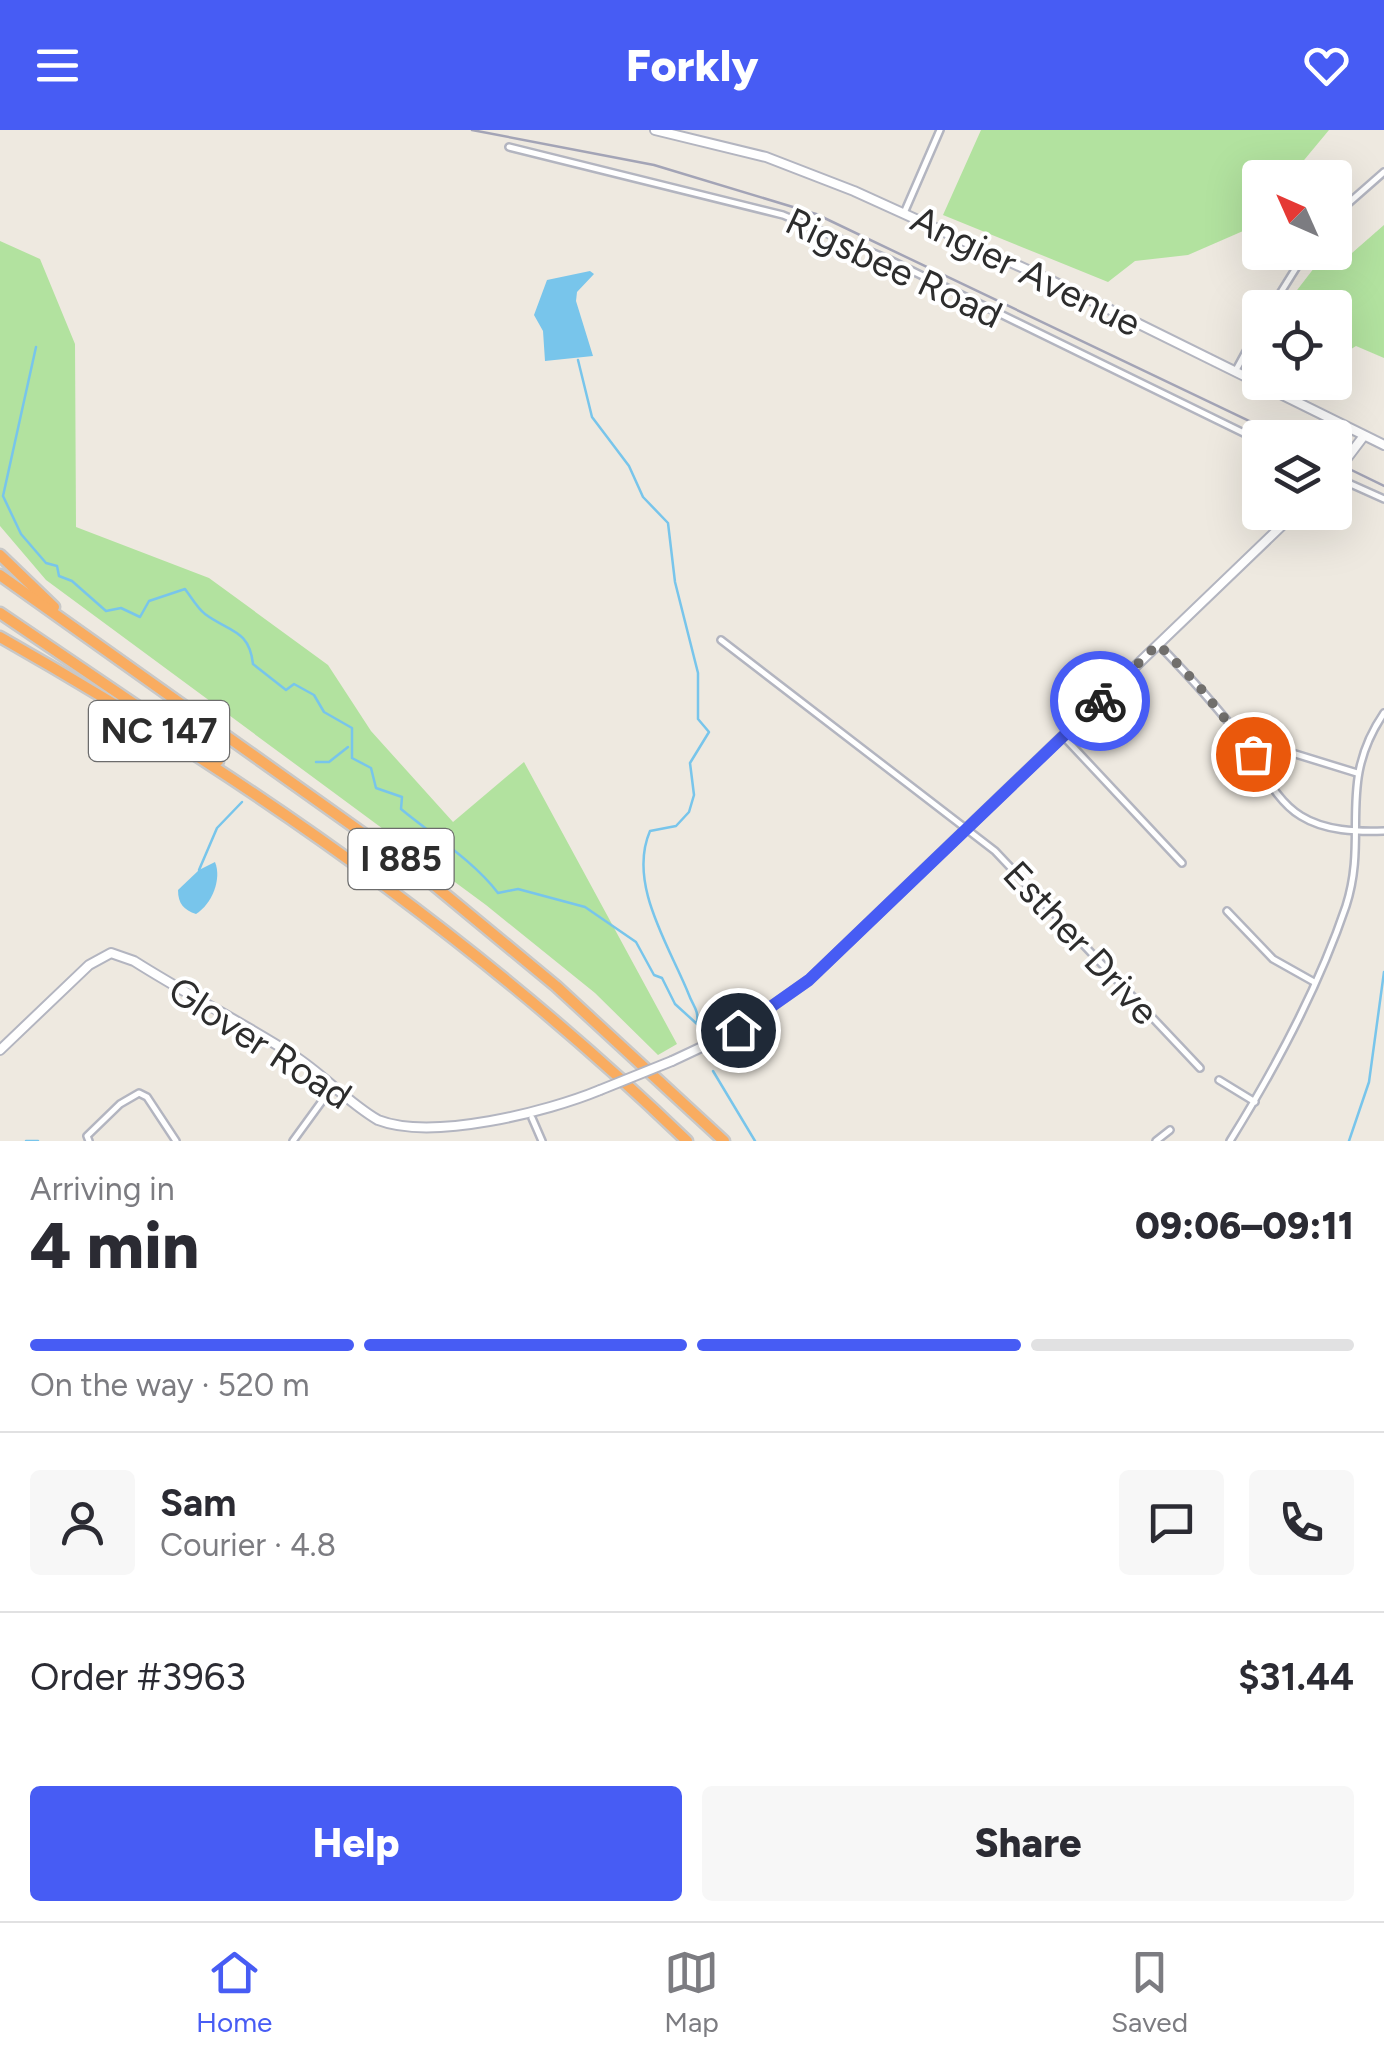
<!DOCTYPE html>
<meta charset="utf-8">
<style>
:root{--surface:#fff;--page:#f7f7f7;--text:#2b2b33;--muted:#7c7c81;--line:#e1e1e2;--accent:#475cf4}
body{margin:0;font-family:Figtree,sans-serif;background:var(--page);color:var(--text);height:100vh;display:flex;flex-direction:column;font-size:38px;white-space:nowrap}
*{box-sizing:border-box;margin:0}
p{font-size:32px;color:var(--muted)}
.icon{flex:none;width:55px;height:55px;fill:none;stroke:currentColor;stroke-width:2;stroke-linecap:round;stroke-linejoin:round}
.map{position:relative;height:1011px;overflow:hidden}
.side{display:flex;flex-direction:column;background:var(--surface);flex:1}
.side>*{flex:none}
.needle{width:65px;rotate:315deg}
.controls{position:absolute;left:1242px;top:30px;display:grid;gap:20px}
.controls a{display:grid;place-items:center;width:110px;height:110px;border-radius:10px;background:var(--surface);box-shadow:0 10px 40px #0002;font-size:50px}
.pin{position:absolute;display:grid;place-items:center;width:85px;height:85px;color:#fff;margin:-42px;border:5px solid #fff;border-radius:50%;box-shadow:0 2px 10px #0007}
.courier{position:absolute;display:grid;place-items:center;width:100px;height:100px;margin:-50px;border:8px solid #475cf4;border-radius:50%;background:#fff;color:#222;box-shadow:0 2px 12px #0007}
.head em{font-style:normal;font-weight:800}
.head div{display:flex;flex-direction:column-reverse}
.head{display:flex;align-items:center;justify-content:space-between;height:170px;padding:0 30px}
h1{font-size:65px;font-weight:800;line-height:75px}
.bar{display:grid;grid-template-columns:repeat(4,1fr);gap:15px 10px;align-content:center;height:120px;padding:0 30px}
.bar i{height:12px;border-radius:8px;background:var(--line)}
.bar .current{background:var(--accent)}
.bar p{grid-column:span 4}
.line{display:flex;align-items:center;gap:25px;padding:0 30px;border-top:2px solid var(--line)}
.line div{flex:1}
.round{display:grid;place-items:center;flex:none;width:105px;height:105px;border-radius:10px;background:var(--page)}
.button{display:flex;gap:20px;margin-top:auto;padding:20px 30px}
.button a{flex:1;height:115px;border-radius:10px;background:var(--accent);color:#fff;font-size:40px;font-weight:800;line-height:115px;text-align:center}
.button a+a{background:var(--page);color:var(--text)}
header{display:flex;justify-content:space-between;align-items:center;height:130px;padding:0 30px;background:var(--accent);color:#fff;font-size:45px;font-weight:800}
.menu{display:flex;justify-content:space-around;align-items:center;height:140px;border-top:2px solid var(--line);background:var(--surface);font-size:28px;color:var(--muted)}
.menu a{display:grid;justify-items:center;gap:5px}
.menu .current{color:var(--accent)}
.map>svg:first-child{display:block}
.green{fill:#b2e29f}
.water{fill:#78c5eb}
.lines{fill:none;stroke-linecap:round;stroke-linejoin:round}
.stream{stroke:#78c5eb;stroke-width:2.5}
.minor-casing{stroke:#b3b5c0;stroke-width:10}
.tertiary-casing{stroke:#b3b5c0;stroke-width:12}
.secondary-casing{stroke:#b3b5c0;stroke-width:12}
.motorway-casing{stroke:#c8c8c8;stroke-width:15}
.minor{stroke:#fff;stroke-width:5}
.tertiary{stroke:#fff;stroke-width:8}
.secondary{stroke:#fff;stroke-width:8}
.motorway{stroke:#f9ac60;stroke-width:10}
.rail{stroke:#a3a4b6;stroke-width:2.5}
.tertiary-bridge-casing{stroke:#b3b5c0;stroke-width:12;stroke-linecap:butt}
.tertiary-bridge{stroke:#fff;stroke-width:8}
.done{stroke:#716f6c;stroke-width:10;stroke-dasharray:0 18}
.route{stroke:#475cf4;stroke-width:12}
.labels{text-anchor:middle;stroke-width:8;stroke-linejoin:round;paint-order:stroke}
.shield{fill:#fff;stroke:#6c6c6c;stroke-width:2.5}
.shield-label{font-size:35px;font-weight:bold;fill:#2d2d2d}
.street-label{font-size:38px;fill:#2d2d2d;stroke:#fff}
</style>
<header><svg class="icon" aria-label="menu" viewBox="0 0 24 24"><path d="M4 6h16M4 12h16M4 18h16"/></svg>Forkly<svg class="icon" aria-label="heart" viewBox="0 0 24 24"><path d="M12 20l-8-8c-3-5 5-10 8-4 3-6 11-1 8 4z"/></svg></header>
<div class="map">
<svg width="1384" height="1011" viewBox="0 0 1384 1011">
<rect width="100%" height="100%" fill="#eee9e0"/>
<!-- green -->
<g class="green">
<polygon points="981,0 1329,0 1290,47 1260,48 1260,85 1250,98 1188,125 1135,131 1108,152 943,85"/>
<polygon points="1384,95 1384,228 1356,216 1335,229 1335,178 1284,177 1321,129 1344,130"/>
<polygon points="0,111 40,129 75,214 76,397 209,448 328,535 371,601 453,692 524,632 677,914 658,925 595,863 486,775 46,450 0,396"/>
</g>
<!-- water -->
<g class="water">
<polygon points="590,141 594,144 577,162 576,171 593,226 545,231 543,201 534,185 547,150"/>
<path d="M215,732C222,749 212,774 196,784C184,780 178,774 178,760L199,740Z"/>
</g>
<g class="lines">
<!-- stream -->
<g class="stream">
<path d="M36,217L3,366L21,404L46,433L57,436L59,446L72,451L106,481L121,478L140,487L149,471L185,459C191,467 198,479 205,484C229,502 249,499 253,534L286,560L294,554L314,565L324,582L352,598V628L371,638L376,658L402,667L401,679C431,704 474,731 498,763L518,759L585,777L636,812L654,845L662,848L675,874L697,894"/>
<path d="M578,230L592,287L629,336L643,367L668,393L675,452L698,543V589L709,602L690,633L694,665L689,682L676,696L650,701C627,754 670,817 689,865C693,876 699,880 697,893"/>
<polyline points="316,632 329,632 348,617"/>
<polyline points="199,740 217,698 242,672"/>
<polyline points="713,941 755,1011"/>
<polyline points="26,1011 38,1011"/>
<polyline points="1349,1011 1369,952 1384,842"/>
</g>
<defs>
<g id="minor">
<polyline points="509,17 783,85 888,129 1260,311"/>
<polyline points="904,83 940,0"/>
<polyline points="1335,85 1384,42"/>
<polyline points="1271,178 1306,122"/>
<polyline points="1236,240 1260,196"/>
<polyline points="1335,347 1384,369"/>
<polyline points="721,510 995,721 1200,938"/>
<path d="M1158,514C1187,544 1215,574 1240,607C1260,633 1273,669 1301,686C1325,701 1357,702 1384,701"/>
<polyline points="1063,606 1182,733"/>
<polyline points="1253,625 1276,618 1357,643"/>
<polyline points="1227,781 1273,829 1314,852"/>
<polyline points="1219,950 1255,972"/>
<polyline points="532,988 542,1011"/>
<polyline points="89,1011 87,1006 120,974 139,963 147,967 176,1011"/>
<polyline points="293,1011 333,956"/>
<polyline points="1156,1011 1170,1000"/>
<path d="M1230,1011C1276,937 1318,859 1346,776C1369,705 1336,653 1384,583"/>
</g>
<g id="tertiary">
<polyline points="1335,344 1363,307"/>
<path d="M0,920L89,835L111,823L134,831C186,864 241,892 293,925C323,944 347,972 378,990C432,1011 547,982 600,960"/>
<polyline points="672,931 738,900 809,850 1296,382"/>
</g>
<polyline id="secondary" points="655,0 766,27 854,61 1052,151 1384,315"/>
<g id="motorway">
<polyline points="0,425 54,477"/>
<polyline points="0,445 423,746 556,856 724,1011"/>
<polyline points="0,483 218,631"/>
<path d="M0,507C249,648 481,812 687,1011"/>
</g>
</defs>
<!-- minor casing -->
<use href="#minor" class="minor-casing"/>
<!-- tertiary casing -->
<use href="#tertiary" class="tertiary-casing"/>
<!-- secondary casing -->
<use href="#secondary" class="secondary-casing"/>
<!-- motorway casing -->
<use href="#motorway" class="motorway-casing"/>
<!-- minor -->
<use href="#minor" class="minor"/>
<!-- tertiary -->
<use href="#tertiary" class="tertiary"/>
<!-- secondary -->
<use href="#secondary" class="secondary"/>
<!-- motorway -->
<use href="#motorway" class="motorway"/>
<!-- rail -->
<g class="rail">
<polyline points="472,0 654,35 816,84 1285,308"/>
<polyline points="1335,332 1384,356"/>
</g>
<defs>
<polyline id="tertiary-bridge" points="600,960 672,931"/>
</defs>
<!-- tertiary-bridge casing -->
<use href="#tertiary-bridge" class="tertiary-bridge-casing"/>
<!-- tertiary-bridge -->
<use href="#tertiary-bridge" class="tertiary-bridge"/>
</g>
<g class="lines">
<!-- done -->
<polyline class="done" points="1100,571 1158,514 1198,555 1253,624"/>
<!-- route -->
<polyline class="route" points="738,900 809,850 1100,571"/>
</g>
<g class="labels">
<!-- shield labels -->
<g class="shield">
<rect x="89" y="571" width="140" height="60" rx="8"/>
<rect x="348.5" y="699" width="105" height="60" rx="8"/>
</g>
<g class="shield-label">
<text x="159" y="613">NC 147</text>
<text x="401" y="741">I 885</text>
</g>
<!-- street labels -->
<g class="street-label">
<text transform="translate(894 138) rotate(25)" y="13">Rigsbee Road</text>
<text transform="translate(1026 141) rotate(26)" y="13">Angier Avenue</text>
<text transform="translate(1081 813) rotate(47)" y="13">Esther Drive</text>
<text transform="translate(260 913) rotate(33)" y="13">Glover Road</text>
</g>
</g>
</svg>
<div class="controls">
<a><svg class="needle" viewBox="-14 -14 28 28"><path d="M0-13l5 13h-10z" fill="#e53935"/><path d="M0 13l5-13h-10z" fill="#7c7c81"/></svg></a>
<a><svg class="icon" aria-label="locate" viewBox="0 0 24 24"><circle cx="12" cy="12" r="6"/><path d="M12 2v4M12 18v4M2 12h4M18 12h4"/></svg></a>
<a><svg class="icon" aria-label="layers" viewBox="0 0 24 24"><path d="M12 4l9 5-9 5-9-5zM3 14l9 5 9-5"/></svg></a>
</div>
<div class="pin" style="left:1253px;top:624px;background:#ea580c"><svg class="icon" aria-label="bag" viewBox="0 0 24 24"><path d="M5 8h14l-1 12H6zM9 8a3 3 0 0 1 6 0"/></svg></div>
<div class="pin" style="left:738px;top:900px;background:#1f2937"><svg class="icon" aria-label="home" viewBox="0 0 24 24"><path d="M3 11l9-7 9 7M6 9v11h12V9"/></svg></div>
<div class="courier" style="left:1100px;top:571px"><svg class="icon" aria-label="bike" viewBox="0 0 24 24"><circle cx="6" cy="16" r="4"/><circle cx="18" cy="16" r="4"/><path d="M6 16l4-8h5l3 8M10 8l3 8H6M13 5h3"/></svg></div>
</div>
<section class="side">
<div class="head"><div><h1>4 min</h1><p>Arriving in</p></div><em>09:06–09:11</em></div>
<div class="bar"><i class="current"></i><i class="current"></i><i class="current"></i><i></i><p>On the way · 520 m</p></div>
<div class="line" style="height:180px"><a class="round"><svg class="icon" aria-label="person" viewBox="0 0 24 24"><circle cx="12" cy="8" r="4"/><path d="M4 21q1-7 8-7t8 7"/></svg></a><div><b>Sam</b><p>Courier · 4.8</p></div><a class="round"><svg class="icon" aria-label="chat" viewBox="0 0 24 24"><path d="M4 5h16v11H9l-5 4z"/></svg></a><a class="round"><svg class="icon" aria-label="phone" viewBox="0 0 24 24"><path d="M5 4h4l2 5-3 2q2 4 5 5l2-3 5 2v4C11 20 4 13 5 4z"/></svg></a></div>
<div class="line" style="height:130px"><div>Order #3963</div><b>$31.44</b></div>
<div class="button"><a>Help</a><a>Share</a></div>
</section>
<nav class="menu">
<a class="current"><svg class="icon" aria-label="home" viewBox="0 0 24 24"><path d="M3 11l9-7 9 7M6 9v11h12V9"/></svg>Home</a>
<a><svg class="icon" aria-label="map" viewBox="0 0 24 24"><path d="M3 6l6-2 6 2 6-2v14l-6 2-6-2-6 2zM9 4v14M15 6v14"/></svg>Map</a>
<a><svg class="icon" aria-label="saved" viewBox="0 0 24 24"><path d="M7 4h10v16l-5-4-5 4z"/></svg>Saved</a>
</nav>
